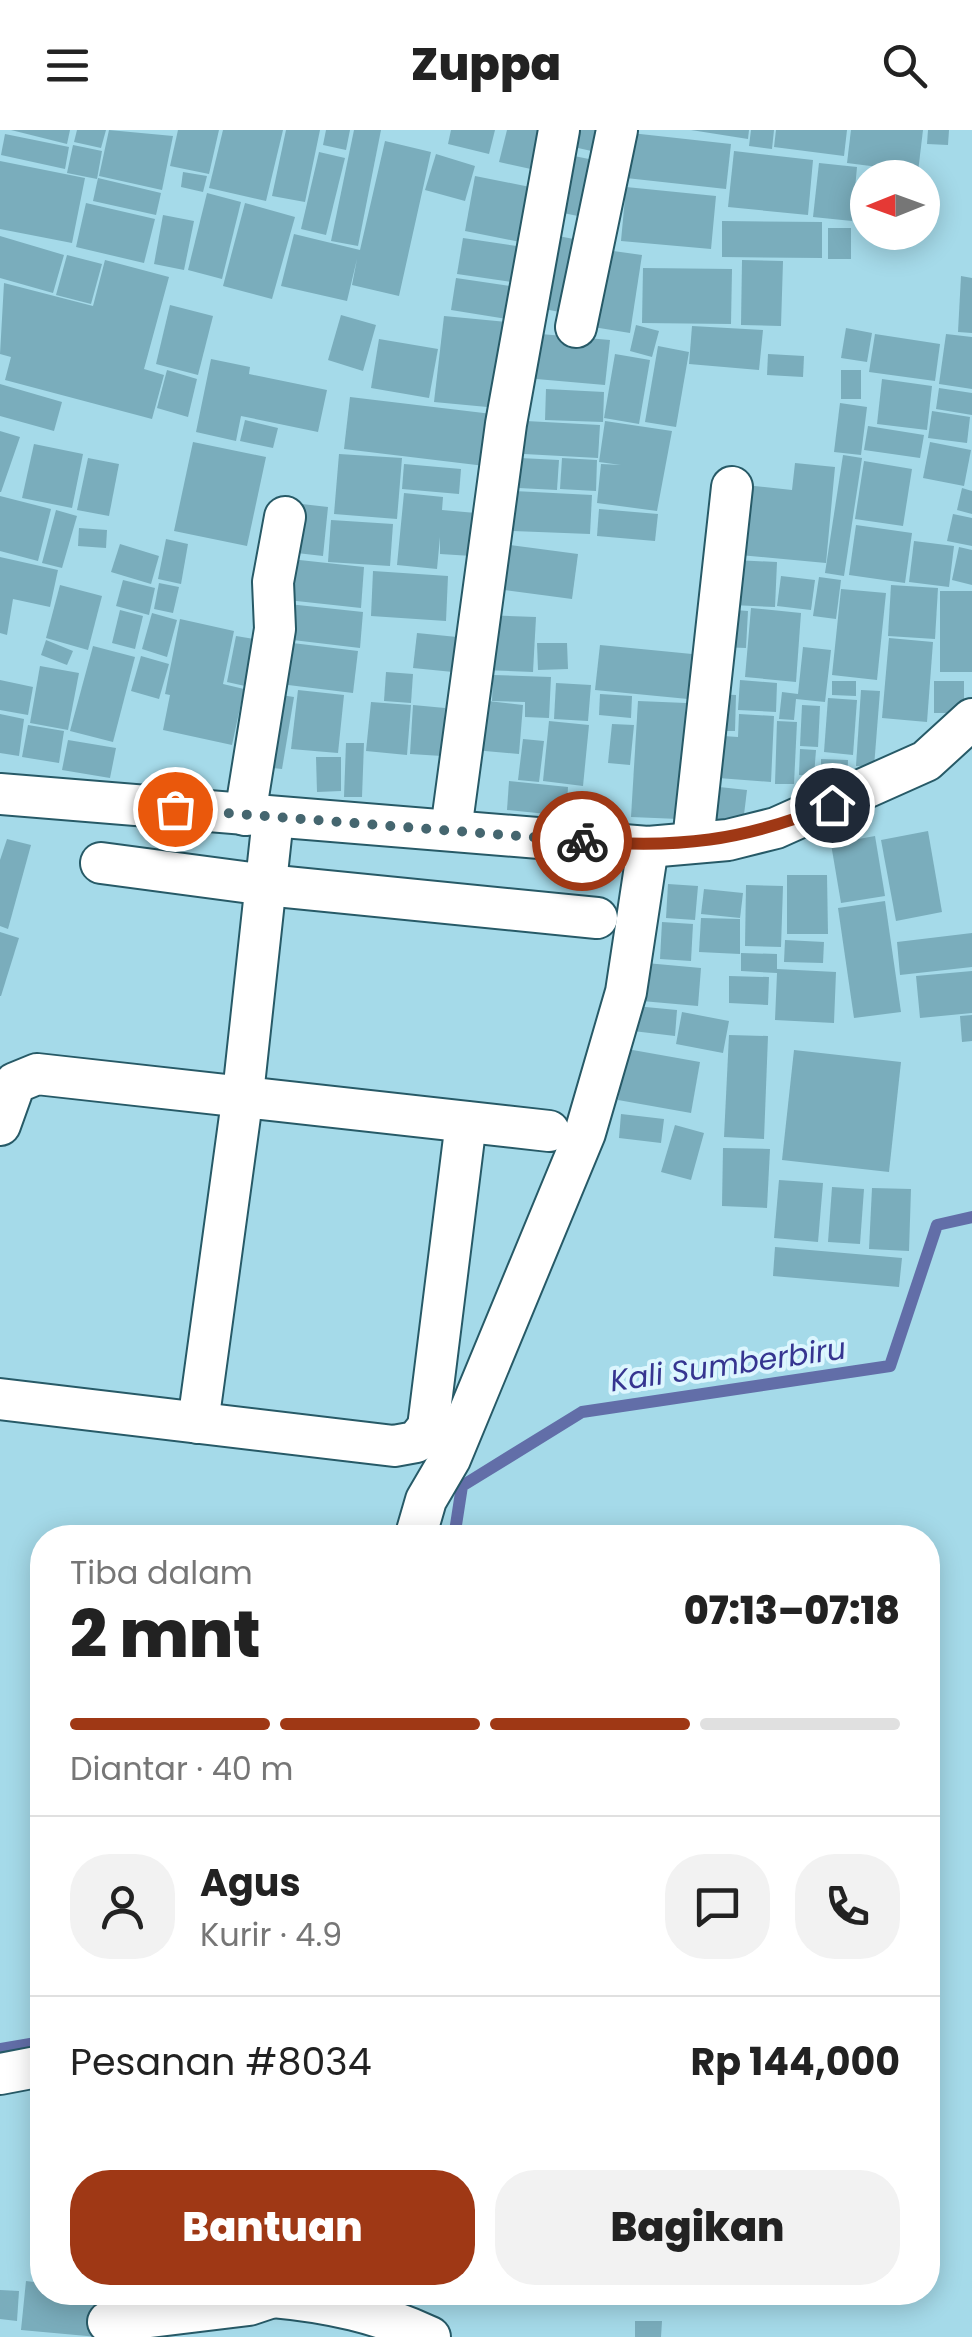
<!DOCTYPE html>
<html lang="id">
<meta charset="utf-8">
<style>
:root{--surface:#fff;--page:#f2f2f2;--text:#222;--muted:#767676;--line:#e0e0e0;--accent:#9f3815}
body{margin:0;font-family:Poppins,sans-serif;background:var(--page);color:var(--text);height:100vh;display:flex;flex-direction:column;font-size:38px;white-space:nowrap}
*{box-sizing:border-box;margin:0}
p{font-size:32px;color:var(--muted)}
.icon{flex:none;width:55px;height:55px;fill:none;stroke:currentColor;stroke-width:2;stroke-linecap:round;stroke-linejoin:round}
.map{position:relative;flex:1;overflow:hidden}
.panel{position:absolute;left:30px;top:1395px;width:910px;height:780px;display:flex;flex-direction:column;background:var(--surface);border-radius:40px;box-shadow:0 5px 25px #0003}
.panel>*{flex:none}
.needle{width:65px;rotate:269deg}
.fabs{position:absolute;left:850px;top:30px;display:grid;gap:20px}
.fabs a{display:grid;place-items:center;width:90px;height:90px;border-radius:50%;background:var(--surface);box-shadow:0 5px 25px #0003;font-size:50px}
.pin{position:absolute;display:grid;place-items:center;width:85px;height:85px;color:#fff;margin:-42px;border:5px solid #fff;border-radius:50%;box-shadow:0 2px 10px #0007}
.courier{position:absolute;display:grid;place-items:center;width:100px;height:100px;margin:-50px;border:8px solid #9f3815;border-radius:50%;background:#fff;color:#222;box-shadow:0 2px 12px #0007}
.headline em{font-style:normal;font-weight:800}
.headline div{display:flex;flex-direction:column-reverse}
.headline{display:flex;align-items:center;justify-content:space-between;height:170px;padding:0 40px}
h1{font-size:65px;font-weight:800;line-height:75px}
.bar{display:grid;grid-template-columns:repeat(4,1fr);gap:15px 10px;align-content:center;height:120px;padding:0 40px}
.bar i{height:12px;border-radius:8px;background:var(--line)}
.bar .current{background:var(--accent)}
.bar p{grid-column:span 4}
.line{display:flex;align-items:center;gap:25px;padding:0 40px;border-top:2px solid var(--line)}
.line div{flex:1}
.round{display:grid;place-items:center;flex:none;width:105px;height:105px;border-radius:40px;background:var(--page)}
.cta{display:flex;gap:20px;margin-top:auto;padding:20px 40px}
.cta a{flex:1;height:115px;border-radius:40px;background:var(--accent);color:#fff;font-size:40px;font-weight:800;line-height:115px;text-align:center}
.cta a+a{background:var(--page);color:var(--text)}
header{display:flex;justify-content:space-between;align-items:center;height:130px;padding:0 40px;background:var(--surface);font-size:45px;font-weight:800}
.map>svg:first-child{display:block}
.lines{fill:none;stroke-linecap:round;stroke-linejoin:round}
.stream{stroke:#626ea8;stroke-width:12}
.building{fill:#7aadbc}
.minor-casing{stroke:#275a67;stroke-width:44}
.minor{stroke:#fff;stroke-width:40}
.done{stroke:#45666f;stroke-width:10;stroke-dasharray:0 18}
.route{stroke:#9f3815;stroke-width:12}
.labels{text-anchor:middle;stroke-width:8;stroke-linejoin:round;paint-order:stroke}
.water-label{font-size:30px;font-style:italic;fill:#363590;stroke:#dcf6fe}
</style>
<header><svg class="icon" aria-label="menu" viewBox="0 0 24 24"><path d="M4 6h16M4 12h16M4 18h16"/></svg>Zuppa<svg class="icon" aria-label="search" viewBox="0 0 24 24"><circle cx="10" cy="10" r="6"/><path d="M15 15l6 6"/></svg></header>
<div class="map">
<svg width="972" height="2207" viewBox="0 0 972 2207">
<rect width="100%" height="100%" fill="#a5dae9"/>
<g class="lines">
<!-- stream -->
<g class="stream">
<polyline points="454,1408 462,1356 582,1282 890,1236 937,1095 972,1087"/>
<polyline points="0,1919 42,1912"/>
</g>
</g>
<!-- building -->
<g class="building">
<polygon points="11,0 70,0 67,14"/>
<polygon points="77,0 106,0 101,18 74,12"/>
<polygon points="109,0 173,6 162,60 99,46"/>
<polygon points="178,0 219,0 209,44 170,36"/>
<polygon points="223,0 283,0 266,71 209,58"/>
<polygon points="286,0 320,0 305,72 272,66"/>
<polygon points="326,0 350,0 346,20 323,15"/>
<polygon points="354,0 381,0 358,116 331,111"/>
<polygon points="451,0 495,0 489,24 448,14"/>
<polygon points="507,0 550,0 540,41 499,32"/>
<polygon points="563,0 610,0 605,24 560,14"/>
<polygon points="691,0 749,0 748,9"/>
<polygon points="751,0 774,0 772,19 749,16"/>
<polygon points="776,0 847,0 844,26 774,17"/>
<polygon points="851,0 923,0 918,42 847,33"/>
<polygon points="928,0 949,0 948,15 927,14"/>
<polygon points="631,3 731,14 726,59 626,48"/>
<polygon points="5,4 69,17 65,39 1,25"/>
<polygon points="385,11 431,22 399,166 352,155 357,129 347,171 281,156 294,104 360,120"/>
<polygon points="73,15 102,21 97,49 67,43"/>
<polygon points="734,21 813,30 808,85 728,77"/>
<polygon points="319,22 345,28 326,105 301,99"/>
<polygon points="559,23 604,32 593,89 548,80"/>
<polygon points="436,24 475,36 465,71 425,60"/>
<polygon points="0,31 85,48 72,113 0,99"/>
<polygon points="819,33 857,37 852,91 813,87"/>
<polygon points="183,42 207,46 203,62 181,57"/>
<polygon points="475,46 535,58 525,113 465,101"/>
<polygon points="98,48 161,63 156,85 93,71"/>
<polygon points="626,57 716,66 711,119 621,111"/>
<polygon points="207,63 241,72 222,149 188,140"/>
<polygon points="86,73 155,89 144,133 76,117"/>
<polygon points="245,73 295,87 272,169 223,156"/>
<polygon points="163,85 194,91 184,140 154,134"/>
<polygon points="722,91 822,92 822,128 722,127"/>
<rect x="828" y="98" width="23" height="31"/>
<polygon points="548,104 589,112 575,185 534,177"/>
<polygon points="0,106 64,125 53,163 0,148"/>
<polygon points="463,108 523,117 518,153 457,144"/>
<polygon points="599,119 642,125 630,203 587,196"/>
<polygon points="67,125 102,134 91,174 56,165"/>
<polygon points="105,130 169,147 144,239 164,245 152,289 5,250 11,227 0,224 4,153 93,176"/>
<polygon points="742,130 783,131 781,196 741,195"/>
<polygon points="643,138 732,139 731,194 642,193"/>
<polygon points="961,146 972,148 972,203 958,202"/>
<polygon points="456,148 517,157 513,190 451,180"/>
<polygon points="170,175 213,186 198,245 156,234"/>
<polygon points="341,185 376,195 363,241 328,230"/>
<polygon points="444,186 507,192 498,278 434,272"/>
<polygon points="636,195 659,201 652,227 630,221"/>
<polygon points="692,196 763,200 759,240 689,234"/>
<polygon points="846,198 872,203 867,232 841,228"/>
<polygon points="529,203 610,210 605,255 525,248"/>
<polygon points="875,204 940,214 935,251 869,242"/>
<polygon points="946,204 972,207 972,259 939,254"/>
<polygon points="379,209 438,219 429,268 371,258"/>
<polygon points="658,216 689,222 676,297 645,292"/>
<polygon points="615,224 650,230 639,294 604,288"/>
<polygon points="768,224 804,226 803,247 767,245"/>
<polygon points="211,229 250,237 249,244 327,260 318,302 241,286 236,311 196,302"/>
<polygon points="167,240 197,249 188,287 157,278"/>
<rect x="841" y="240" width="20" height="29"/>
<polygon points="882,249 932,256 927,300 877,294"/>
<polygon points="0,254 62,272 54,301 0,286"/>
<polygon points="939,258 972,263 972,285 936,279"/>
<polygon points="546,259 604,262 603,292 545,290"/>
<polygon points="350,267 492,284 485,336 344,319"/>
<polygon points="840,273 867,277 861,325 834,322"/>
<polygon points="932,281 970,287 967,313 928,308"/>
<polygon points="245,290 278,298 273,318 240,311"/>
<polygon points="526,291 600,295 598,328 524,324"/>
<polygon points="605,291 672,301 657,381 597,373 601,334 621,335 599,332"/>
<polygon points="868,296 924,305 920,328 864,320"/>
<polygon points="0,301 20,307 1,362 0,362"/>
<polygon points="193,312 266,327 247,416 174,401"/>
<polygon points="930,312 971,320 964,356 923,348"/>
<polygon points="34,314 83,324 72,378 22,368"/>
<polygon points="339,324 402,328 397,389 334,384"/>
<polygon points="843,325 862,328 844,446 825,443"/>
<polygon points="88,328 119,334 109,386 77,380"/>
<polygon points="520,328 559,330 557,360 519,358"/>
<polygon points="562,328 597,330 596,361 560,359"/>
<polygon points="864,331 912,339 903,396 855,389"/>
<polygon points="795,333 835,337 826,433 729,424 736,354 792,360"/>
<polygon points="404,334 461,339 459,364 402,359"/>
<polygon points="962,358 972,361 972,384 957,380"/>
<polygon points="514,361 592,365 590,404 513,401"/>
<polygon points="404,363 443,367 442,380 476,383 472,426 440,424 440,407 437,439 397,435"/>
<polygon points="0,366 51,379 38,431 0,421"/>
<polygon points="293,373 328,377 323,426 288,422"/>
<polygon points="599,379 658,384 655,411 597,406"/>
<polygon points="56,380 77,386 62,438 42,433"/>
<polygon points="953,384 972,388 972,416 947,411"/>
<polygon points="331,390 393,394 390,436 328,432"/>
<polygon points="856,395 912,403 905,453 849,445"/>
<polygon points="79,398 107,400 106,418 78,416"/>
<polygon points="166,409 188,414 181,454 158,449"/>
<polygon points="914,411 954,416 949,457 909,452"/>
<polygon points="120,414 159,426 151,454 111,442"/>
<polygon points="510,415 578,424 572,469 504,460"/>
<polygon points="959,417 972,420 972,455 952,450"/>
<polygon points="0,427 58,440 50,477 13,469 7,505 0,503"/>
<polygon points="281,428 364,437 361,478 278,469"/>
<polygon points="734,430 777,432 775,477 732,475"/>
<polygon points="373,441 448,446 446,491 371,486"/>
<polygon points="781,446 815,450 811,480 777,476"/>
<polygon points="819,447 841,450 836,489 813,486"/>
<polygon points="123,450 155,458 149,485 116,476"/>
<polygon points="159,453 179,457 173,483 154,479"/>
<polygon points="60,455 102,466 88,520 46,508"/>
<polygon points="891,455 938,458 935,509 888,506"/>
<polygon points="841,459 886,463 877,550 832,545"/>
<rect x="940" y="461" width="32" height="81"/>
<polygon points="279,473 363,482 360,518 276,508"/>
<polygon points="751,478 801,483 796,552 745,547"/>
<polygon points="721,479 748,481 746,518 719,517"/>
<polygon points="120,480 143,486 135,519 112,513"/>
<polygon points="152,483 177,490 167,527 142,519"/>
<polygon points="484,485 536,487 533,542 482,540"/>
<polygon points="180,489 234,501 223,554 244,559 232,615 163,600 170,565 165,564"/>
<polygon points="417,503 457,507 453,542 413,538"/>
<polygon points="236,506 254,509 245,556 227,552"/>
<polygon points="889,508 933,512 927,592 882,588"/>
<polygon points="46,510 73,521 67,535 41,525"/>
<polygon points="276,511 358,521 353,563 272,553"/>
<polygon points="537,513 567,513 568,539 538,540"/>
<polygon points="600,515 692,524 688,569 595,560"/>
<polygon points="93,516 135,527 113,612 70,601"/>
<polygon points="803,517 831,520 825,572 796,569 794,590 779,589 782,562 798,564"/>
<polygon points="141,526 169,534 159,569 131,561"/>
<polygon points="40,536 79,543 68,600 30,593"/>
<polygon points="386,542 413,544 411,573 384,571"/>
<polygon points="493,545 551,547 549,588 525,587 525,572 492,571"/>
<polygon points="0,550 33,557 28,585 0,580"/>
<polygon points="740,550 777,553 776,582 738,580"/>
<polygon points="832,551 856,551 856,566 832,565"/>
<rect x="934" y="551" width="30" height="32"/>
<polygon points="556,553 591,555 588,591 554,589"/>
<polygon points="298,560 344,565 338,623 291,619"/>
<polygon points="861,560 880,561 874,637 856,636"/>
<polygon points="267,563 294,567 282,639 255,636"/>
<polygon points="600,564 632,566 631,588 599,585"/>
<polygon points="712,564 736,565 735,601 712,601"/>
<polygon points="828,568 857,570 853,625 824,622"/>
<polygon points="479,570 523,575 519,624 474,620"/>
<polygon points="638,571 686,573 679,689 631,687"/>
<polygon points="371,572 411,575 407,625 366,621"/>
<polygon points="413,575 445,578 442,626 410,624"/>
<polygon points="802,575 820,576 818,617 800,616"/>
<polygon points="0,584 24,589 19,626 0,623"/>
<polygon points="739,584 774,586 771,652 705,647 708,605 738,607"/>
<polygon points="549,591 589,595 583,656 543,651"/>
<polygon points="777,591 797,592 794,654 775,654"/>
<polygon points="612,594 634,595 630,635 608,633"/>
<polygon points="28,595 64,601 59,633 22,627"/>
<polygon points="523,609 544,611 539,652 518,650"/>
<polygon points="68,610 116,618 110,648 62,640"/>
<polygon points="346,613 364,613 362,667 344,667"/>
<polygon points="800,619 816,620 814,646 799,645"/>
<polygon points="316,627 341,627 341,661 317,662"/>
<polygon points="821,629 848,630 847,655 821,655"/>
<polygon points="509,651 568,657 566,686 507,680"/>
<polygon points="710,656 747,660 743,693 706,688"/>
<polygon points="928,701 942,782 896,791 881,710"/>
<polygon points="875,706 885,766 841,773 831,714"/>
<polygon points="7,709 31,715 8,799 0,796 0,730"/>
<polygon points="787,745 827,745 828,804 787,804"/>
<polygon points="668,754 698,756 695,790 666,788"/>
<polygon points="746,755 783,756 781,817 745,816"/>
<polygon points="704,759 743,763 740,788 701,784"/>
<polygon points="885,771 901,882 854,888 838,778"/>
<polygon points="701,788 740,789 740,824 699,822"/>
<polygon points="662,792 693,794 691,831 660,829"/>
<polygon points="0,802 19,808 1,866 0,866"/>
<polygon points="972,803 972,837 900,845 897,812"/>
<polygon points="785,810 824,812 823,833 784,832"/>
<polygon points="741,823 777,824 777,839 836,842 834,893 775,890 777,843 741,841"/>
<polygon points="646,833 701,838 698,876 642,871"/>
<polygon points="972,841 972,883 920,888 916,846"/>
<polygon points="729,846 769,847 768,875 729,873"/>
<polygon points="635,876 677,880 675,906 633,901"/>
<polygon points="682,882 729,891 723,923 676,914"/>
<polygon points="972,885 972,911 962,912 960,886"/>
<polygon points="729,905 768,906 764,1009 724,1007"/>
<polygon points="627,919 700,932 691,983 618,970"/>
<polygon points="794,920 901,932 889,1042 782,1030"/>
<polygon points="621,984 664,989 661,1013 619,1008"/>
<polygon points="675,995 704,1003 691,1050 661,1042"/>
<polygon points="723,1018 770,1019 767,1078 722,1076"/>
<polygon points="779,1050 823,1053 818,1112 774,1108"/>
<polygon points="832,1057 864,1059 860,1114 828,1112"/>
<polygon points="872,1058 911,1059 909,1121 869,1119"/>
<polygon points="775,1117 902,1128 899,1157 773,1146"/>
<polygon points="26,2151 42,2153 42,2162 102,2162 98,2207 21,2200"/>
<polygon points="0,2160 19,2161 17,2191 0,2189"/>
<polygon points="635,2191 662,2191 661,2207 635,2207"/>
</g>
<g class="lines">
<defs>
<g id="minor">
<polyline points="576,197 617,0"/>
<polyline points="0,664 648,717 728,710 776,698 926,631 972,589"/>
<polyline points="245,685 275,499 273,452 285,387"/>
<polyline points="451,700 506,294 559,0"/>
<polyline points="693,711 732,357"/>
<polyline points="101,733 266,755 597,788"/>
<polyline points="0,995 15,953 37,944 549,1001"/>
<polyline points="0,1269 394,1316 416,1312 428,1297 466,992"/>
<polyline points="198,1293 243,964 273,688"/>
<polyline points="415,1408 426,1370 450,1329 585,1003 626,862 648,717"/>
<polyline points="0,1944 42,1936"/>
<path d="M273,2167C329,2172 379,2183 430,2207"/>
<polyline points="108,2192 249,2175 273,2167 274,2162"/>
</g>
</defs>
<!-- minor casing -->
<use href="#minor" class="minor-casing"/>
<!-- minor -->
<use href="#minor" class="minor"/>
</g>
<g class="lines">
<!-- done -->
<polyline class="done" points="175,679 582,711"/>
<!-- route -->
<path class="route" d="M582,711C678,719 743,711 832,675"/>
</g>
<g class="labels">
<!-- water labels -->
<g class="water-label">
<text transform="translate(728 1235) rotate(-8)" y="10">Kali Sumberbiru</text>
</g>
</g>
</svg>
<div class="fabs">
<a><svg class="needle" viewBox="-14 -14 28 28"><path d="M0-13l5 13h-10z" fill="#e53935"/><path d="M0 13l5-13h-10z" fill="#767676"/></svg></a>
</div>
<div class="pin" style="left:175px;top:679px;background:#ea580c"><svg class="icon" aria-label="bag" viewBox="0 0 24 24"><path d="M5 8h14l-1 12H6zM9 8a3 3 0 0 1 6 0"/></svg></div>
<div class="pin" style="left:832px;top:675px;background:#1f2937"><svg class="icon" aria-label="home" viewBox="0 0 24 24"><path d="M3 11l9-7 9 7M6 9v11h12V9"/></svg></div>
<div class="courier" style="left:582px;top:711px"><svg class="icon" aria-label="bike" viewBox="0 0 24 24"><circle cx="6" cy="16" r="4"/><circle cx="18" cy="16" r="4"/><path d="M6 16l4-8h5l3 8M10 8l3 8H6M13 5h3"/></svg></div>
<section class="panel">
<div class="headline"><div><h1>2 mnt</h1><p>Tiba dalam</p></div><em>07:13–07:18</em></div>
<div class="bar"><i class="current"></i><i class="current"></i><i class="current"></i><i></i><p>Diantar · 40 m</p></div>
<div class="line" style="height:180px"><a class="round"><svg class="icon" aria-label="person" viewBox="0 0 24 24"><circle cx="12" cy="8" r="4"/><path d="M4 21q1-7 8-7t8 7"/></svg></a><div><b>Agus</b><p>Kurir · 4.9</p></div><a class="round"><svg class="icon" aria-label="chat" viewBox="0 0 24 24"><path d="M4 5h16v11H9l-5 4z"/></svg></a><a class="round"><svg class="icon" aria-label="phone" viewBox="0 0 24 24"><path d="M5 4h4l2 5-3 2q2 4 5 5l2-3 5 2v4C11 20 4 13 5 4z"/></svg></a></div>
<div class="line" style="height:130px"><div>Pesanan #8034</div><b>Rp 144,000</b></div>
<div class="cta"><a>Bantuan</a><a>Bagikan</a></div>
</section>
</div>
